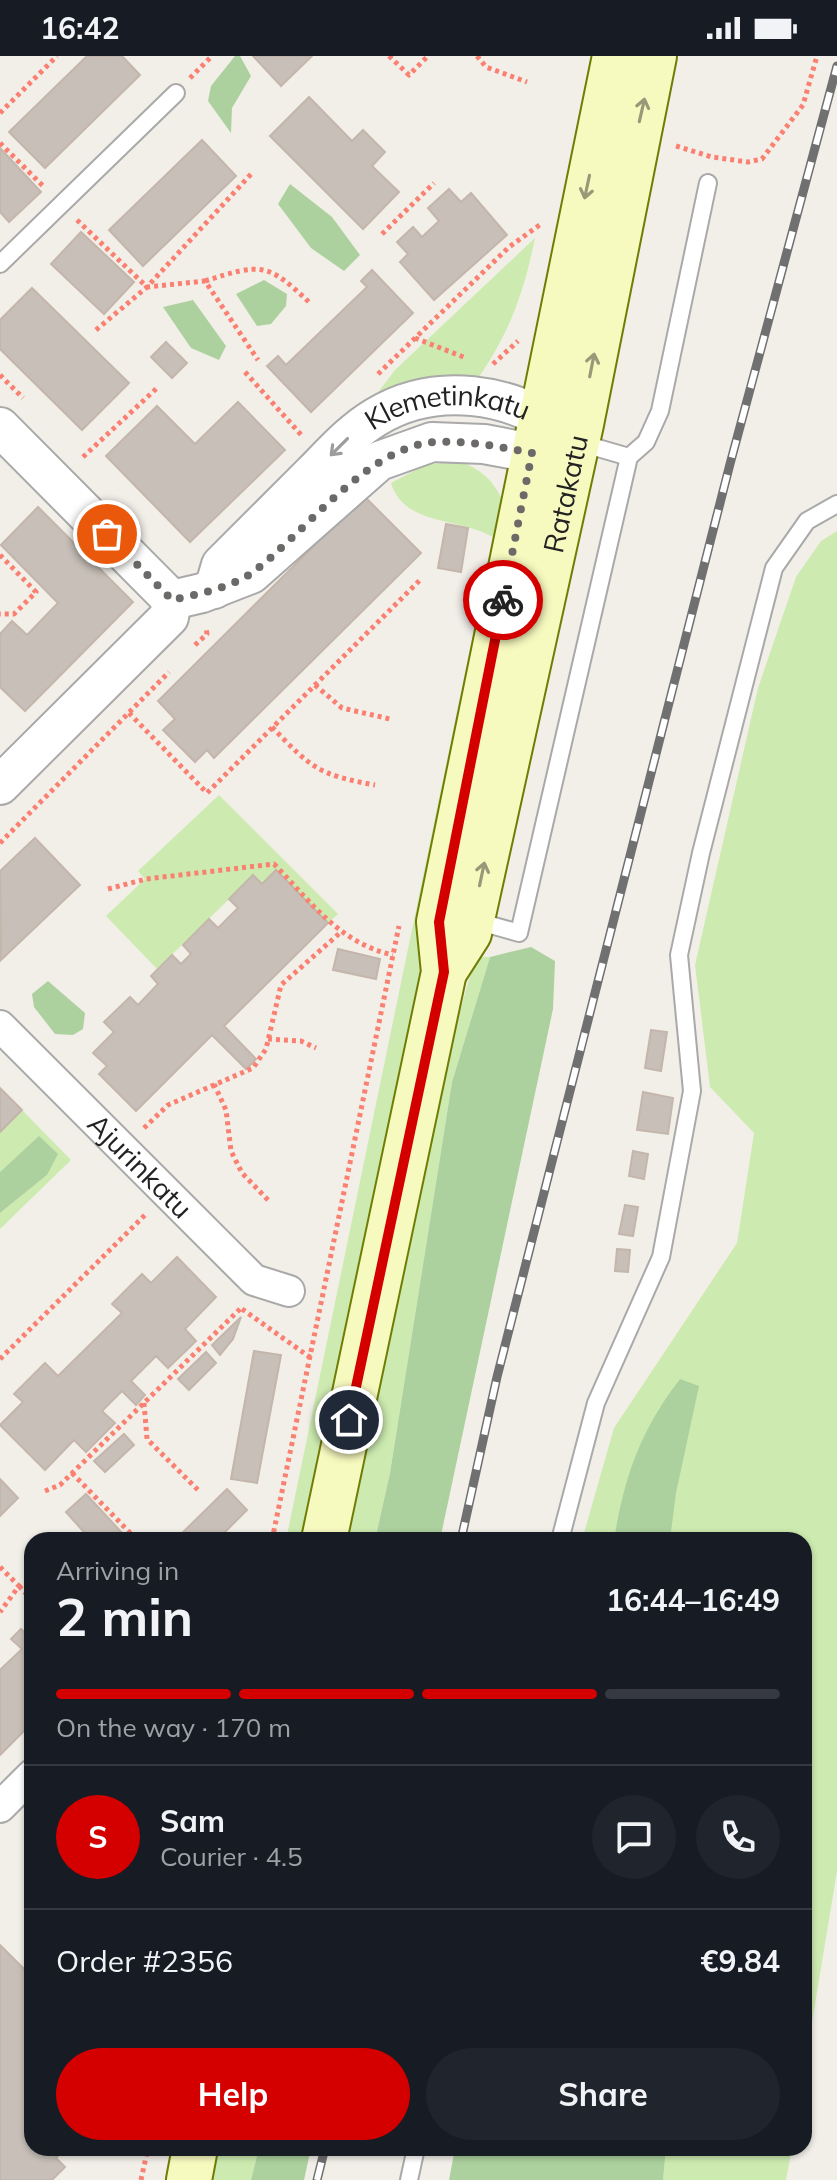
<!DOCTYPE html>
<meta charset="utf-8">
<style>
:root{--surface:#171b24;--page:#20242c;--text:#f1f3f6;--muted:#9ea1a6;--line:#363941;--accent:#d40000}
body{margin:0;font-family:Mulish,sans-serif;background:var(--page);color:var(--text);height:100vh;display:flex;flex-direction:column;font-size:30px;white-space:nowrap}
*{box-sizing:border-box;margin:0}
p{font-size:26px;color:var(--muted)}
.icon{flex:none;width:44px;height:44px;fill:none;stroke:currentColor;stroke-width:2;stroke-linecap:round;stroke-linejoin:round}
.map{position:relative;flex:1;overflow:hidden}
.details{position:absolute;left:24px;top:1476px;width:788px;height:624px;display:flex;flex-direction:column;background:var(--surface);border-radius:24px;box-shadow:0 2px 6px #0004}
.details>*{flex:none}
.pin{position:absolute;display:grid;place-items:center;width:68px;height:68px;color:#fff;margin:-34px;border:4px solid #fff;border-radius:50%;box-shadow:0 2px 8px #0007}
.courier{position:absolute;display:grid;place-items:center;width:80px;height:80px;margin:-40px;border:6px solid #d40000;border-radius:50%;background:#fff;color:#222;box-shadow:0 2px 10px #0007}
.summary em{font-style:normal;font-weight:700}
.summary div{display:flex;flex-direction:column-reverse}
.summary{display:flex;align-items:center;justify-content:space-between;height:136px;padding:0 32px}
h1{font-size:52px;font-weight:700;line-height:60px}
.bar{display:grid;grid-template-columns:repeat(4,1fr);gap:12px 8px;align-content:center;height:96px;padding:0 32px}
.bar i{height:10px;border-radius:6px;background:var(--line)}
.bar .selected{background:var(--accent)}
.bar p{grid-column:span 4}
.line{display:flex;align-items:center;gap:20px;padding:0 32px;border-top:2px solid var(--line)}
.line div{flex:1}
.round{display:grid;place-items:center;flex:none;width:84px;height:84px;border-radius:42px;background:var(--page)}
.button{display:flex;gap:16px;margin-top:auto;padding:16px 32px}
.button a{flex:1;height:92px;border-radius:48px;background:var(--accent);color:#fff;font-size:32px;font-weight:700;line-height:92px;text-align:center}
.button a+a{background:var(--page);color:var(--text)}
.status{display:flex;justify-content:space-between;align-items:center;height:56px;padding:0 40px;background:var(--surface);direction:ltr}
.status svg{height:22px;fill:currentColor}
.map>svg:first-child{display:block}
.grass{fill:#cdebb0}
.forest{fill:#add19e}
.building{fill:#c7bfb8;stroke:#c4b6ab;stroke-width:2}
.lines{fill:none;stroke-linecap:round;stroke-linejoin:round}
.service-casing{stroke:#a9a9a9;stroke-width:20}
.minor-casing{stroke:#a9a9a9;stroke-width:34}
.tertiary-casing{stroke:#a9a9a9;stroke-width:42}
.secondary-casing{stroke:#707d05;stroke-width:48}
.path{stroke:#fa8072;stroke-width:5;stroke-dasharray:4 4;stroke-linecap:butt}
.service{stroke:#fff;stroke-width:16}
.minor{stroke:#fff;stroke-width:30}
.tertiary{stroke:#fff;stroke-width:38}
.secondary{stroke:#f7fabf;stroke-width:44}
.rail-casing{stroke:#707070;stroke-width:9}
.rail{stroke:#fff;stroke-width:6;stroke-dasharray:18;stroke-linecap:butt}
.oneway{stroke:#979978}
.oneway2{stroke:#9c9c9c}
.done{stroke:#6b6a68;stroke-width:8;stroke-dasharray:0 14.4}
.route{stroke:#d40000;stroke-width:10}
.labels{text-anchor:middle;stroke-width:8;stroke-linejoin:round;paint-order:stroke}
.street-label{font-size:28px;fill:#222;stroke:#fff}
</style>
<div class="status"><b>16:42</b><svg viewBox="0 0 49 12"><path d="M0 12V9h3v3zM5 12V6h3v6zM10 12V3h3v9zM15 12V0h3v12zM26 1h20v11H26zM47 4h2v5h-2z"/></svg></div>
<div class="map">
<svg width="837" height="2124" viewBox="0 0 837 2124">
<rect width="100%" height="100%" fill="#f2efe9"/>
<!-- grass -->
<g class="grass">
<path d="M535,182C523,240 509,278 475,327L367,351L395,314Z"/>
<path d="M458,405C497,417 509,449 511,487L306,1484H286L493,481C458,461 404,470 391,427L425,409Z"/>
<polygon points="837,475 837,1815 804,2015 804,1484 582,1484 614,1372 737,1187 754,1077 710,1031 695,909 758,632 796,521 821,485"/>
<polygon points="219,739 338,858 328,867 276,814 262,828 253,820 157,913 106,860 145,823 138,815"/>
<polygon points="475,901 490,901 452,1026 390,1417 375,1484 346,1484 439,1032"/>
<polygon points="22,1054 71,1104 0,1173 0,1157 47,1119 39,1081 0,1116 0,1076"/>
<polygon points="218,2092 259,2092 251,2124 211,2124"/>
<polygon points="666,2092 792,2092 786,2124 663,2124"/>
</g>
<!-- forest -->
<g class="forest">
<polygon points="235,0 240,0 251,20 232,52 231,77 208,45 211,30"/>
<polygon points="290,128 332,161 360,199 344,215 311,192 278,148"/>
<polygon points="264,224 287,238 286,250 271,268 257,270 236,238"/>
<polygon points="193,244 226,290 219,304 191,292 163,251"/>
<polygon points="531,891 555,905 553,953 440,1484 375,1484 390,1417 452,1026 490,901"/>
<polygon points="48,925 85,957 83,973 73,979 55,978 34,951 32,938"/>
<polygon points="39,1080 58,1098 47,1119 0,1157 0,1116"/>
<path d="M680,1323L699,1330L676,1437L670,1484H614C624,1421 641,1373 680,1323Z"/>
<polygon points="259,2092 311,2092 304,2124 251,2124"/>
<polygon points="455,2092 666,2092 663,2124 449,2124"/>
</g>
<!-- building -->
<g class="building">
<polygon points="87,0 122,0 140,19 45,112 9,76"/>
<polygon points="253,0 312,0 281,30"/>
<polygon points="309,41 352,85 363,74 385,96 372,110 399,136 363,173 270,80"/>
<polygon points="202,84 236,120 143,210 109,174"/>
<polygon points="0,92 41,136 9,166 0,156"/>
<polygon points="449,133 461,146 471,137 507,179 434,244 400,206 408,198 397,186 413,171 422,181 439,165 428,152"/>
<polygon points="81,176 134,226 104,258 51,208"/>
<polygon points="372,214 413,257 311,356 267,310 278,300 286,309 367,231 361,225"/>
<polygon points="32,232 129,327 82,374 0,293 0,264"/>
<polygon points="166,286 187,307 172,322 151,301"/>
<polygon points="238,346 285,394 190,486 106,400 157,350 195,388"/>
<polygon points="364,440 421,497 214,702 207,694 195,706 163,674 175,663 158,645"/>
<polygon points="38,451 133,546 25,655 0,631 0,578 12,565 27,579 58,547 1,489"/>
<polygon points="446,468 468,472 461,516 438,512"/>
<polygon points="35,782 80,829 1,904 0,815"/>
<polygon points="276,814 328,867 224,970 256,1003 246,1013 212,979 136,1055 99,1018 107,1010 93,997 114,976 104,966 130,941 138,949 158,928 151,920 172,899 181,908 191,898 183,889 209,863 218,872 238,852 229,843 253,819 262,828"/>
<polygon points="338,893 380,903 376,923 333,914"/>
<polygon points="651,974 667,976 661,1015 645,1012"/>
<polygon points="0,1032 22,1054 0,1076"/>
<polygon points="643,1036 673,1042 668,1078 637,1074"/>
<polygon points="633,1095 648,1098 644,1123 629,1120"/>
<polygon points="625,1149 638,1151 633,1180 619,1178"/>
<polygon points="617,1193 630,1194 628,1216 615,1215"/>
<polygon points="177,1201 216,1241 185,1273 196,1285 168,1312 156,1300 131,1325 145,1339 136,1349 122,1335 102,1355 115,1367 86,1396 74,1384 45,1414 0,1369 23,1346 14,1338 45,1307 58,1320 122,1257 112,1248 142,1218 151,1227"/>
<polygon points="241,1261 233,1283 220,1299 212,1289"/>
<polygon points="254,1295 281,1299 257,1427 231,1423"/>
<polygon points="206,1296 216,1307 189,1334 178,1323"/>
<polygon points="124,1378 134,1389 105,1416 94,1405"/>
<polygon points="0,1423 18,1442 0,1460"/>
<polygon points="227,1433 247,1454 217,1484 175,1484"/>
<polygon points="86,1438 124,1479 118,1484 91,1484 66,1456"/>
<polygon points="21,1573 32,1583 32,1667 0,1699 0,1614 22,1593 11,1583"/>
<polygon points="0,1889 32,1921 32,2092 66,2092 56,2102 65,2111 52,2124 0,2124"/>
</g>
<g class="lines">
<defs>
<g id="service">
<polyline points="0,208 176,37"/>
<polyline points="577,386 629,401"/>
<polyline points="473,864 519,877 629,401 646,386 660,355 708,127"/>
<polyline points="560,1484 596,1347 661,1201 692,1035 679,899 701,797 774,512 807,465 837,448"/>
<polyline points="409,2124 416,2092"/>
</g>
<g id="minor">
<path id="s1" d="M0,970L254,1224L289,1235"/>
<polyline points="0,1751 32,1719"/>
</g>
<g id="tertiary">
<polyline points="0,371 172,544"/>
<path id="s2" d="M214,533L221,509C251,479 282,448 312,418C332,398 351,376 376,361C435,325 512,336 565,377"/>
<polyline points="172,544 202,537 251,518 379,405 432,386 484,388 532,397 561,389"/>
<polyline points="0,729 169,561 172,544"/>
</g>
<g id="secondary">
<path id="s3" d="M444,916L469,877L581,368L654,0"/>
<polyline points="324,1484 444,916 439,866 615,0"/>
<polyline points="189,2124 195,2092"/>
</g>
</defs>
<!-- service casing -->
<use href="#service" class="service-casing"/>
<!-- minor casing -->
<use href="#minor" class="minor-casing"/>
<!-- tertiary casing -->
<use href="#tertiary" class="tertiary-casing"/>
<!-- secondary casing -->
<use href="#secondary" class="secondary-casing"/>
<!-- path -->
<g class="path">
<polyline points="389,0 409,19 428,0"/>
<polyline points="477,0 486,11 527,26"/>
<polyline points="190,22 212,0"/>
<polyline points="0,57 57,0"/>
<polyline points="0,87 45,132"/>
<polyline points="676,90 712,101 748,106 762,103 803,49 817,0"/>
<polyline points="77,164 147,231 205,225 258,304"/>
<polyline points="382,178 434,127"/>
<path d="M205,225C262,207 267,206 311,248"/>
<polyline points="96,274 147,231 253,116"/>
<polyline points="415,282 466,302"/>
<polyline points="493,308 518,285"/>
<polyline points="245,316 303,381"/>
<polyline points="378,318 509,191 541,168"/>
<polyline points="0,319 23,342"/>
<polyline points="83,401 157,332"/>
<polyline points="0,499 36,536 14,558 0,558"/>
<polyline points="195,589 207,578 206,572"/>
<polyline points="315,629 342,652 390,663"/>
<polyline points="129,657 207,737 422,522"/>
<path d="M272,671C311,712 319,719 375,729"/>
<polyline points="0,787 169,616"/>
<path d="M108,833L146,823L274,808C311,846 339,887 393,899"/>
<polyline points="268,983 301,985 316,992"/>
<polyline points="214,1028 226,1054 231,1095 242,1117 268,1144"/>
<polyline points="144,1072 168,1049 253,1012 266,993 281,929 341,876"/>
<polyline points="242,1253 311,1302"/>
<polyline points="0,1303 146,1158"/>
<polyline points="144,1347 147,1383 200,1436"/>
<polyline points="72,1417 137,1484"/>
<polyline points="45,1435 60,1429 240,1253"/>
<polyline points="272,1484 399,870"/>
<polyline points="0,1511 19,1530 0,1556"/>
<polyline points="19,1530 32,1544"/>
<polyline points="141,2124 148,2092"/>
</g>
<!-- service -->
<use href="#service" class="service"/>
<!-- minor -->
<use href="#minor" class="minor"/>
<!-- tertiary -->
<use href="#tertiary" class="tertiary"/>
<!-- secondary -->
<use href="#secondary" class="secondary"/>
<defs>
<g id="rail">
<polyline points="461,1484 497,1321 730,408 837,10"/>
<polyline points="317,2124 325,2092"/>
</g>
</defs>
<!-- rail casing -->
<use href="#rail" class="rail-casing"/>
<!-- rail -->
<use href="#rail" class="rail"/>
</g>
<!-- one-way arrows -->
<defs><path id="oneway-shaft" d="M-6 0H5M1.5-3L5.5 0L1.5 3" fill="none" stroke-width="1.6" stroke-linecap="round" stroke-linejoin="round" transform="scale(2)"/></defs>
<g class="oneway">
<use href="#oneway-shaft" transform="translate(642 54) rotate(-77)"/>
<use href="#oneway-shaft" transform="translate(587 131) rotate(102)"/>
<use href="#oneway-shaft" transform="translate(592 309) rotate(-79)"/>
<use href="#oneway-shaft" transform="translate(482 818) rotate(-78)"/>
</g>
<use class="oneway2" href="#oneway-shaft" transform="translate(339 391) rotate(135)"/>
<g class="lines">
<!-- done -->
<path class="done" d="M107,478L172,544C198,538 231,532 253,516C304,478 368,390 435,386C467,384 500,391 532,397L503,544"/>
<!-- route -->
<polyline class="route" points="349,1364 444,916 439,866 503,544"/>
</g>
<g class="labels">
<!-- street labels -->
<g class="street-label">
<text dy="10" stroke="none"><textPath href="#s2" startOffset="314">Klemetinkatu</textPath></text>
<text dy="10" stroke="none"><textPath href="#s3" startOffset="496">Ratakatu</textPath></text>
<text dy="10" stroke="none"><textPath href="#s1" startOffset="198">Ajurinkatu</textPath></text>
</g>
</g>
</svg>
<div class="pin" style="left:107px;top:478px;background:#ea580c"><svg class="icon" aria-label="bag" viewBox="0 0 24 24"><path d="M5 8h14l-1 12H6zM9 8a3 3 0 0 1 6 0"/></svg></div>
<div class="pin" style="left:349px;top:1364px;background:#1f2937"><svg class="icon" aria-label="home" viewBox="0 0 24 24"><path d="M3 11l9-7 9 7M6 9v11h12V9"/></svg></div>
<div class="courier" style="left:503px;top:544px"><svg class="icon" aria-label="bike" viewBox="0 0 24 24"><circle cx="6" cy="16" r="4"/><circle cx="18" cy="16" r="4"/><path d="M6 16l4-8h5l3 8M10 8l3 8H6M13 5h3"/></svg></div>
<section class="details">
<div class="summary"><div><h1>2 min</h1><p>Arriving in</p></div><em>16:44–16:49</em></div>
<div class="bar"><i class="selected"></i><i class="selected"></i><i class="selected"></i><i></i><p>On the way · 170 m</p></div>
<div class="line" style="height:144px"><b class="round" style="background:var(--accent);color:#fff">S</b><div><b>Sam</b><p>Courier · 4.5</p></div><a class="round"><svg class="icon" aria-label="chat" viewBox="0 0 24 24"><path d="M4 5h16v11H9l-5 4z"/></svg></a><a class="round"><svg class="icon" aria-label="phone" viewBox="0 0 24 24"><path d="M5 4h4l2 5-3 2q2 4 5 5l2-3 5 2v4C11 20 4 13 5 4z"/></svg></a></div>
<div class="line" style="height:104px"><div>Order #2356</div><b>€9.84</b></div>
<div class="button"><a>Help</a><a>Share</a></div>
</section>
</div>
